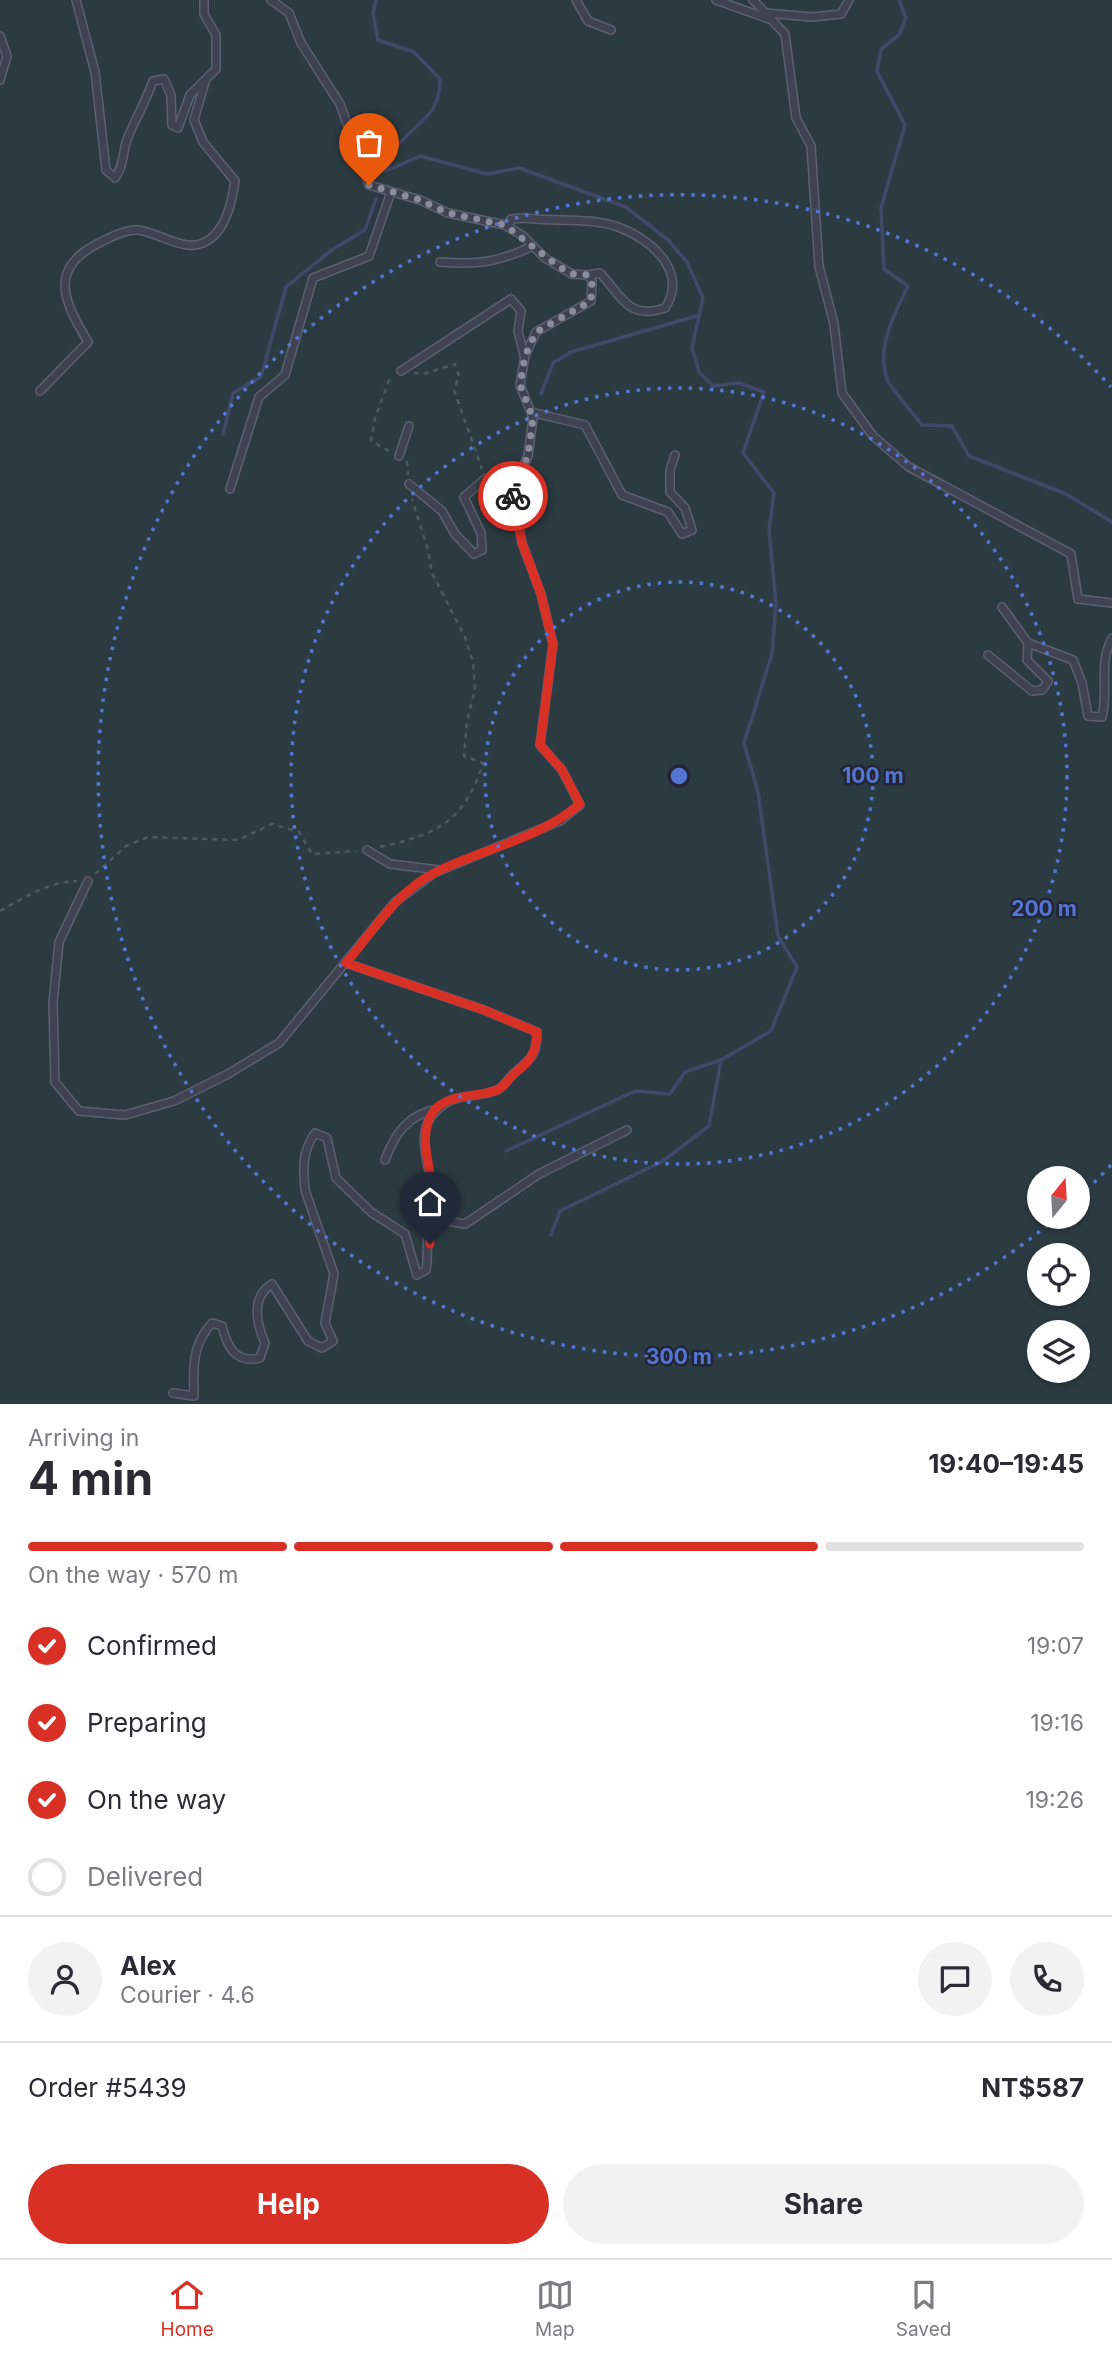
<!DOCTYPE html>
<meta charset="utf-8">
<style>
:root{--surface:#fff;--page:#f2f2f3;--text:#2b2b33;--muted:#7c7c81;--line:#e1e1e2;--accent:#d93025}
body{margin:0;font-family:Inter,sans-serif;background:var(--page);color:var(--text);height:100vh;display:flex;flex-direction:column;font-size:26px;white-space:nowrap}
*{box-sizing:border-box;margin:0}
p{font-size:23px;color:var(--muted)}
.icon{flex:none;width:38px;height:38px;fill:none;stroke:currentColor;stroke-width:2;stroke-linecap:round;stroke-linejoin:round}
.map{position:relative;height:1404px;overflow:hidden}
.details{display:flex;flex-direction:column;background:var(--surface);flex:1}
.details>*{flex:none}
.needle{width:46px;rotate:18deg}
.controls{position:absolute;left:1027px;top:1166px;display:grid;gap:14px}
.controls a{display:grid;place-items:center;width:63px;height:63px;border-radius:50%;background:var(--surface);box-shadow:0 2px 5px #0004;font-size:35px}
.pin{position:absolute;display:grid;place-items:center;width:60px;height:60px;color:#fff;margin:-72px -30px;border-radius:50% 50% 50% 0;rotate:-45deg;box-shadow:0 0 7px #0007}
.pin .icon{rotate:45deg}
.courier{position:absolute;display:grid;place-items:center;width:70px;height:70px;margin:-35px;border:5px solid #d93025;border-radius:50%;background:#fff;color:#222;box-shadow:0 2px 9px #0007}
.summary em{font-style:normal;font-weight:700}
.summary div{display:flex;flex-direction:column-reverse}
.summary{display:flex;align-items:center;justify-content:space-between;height:119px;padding:0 28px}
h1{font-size:46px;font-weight:700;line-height:52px}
.bar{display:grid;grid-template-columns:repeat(4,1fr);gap:10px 7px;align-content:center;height:84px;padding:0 28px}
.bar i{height:9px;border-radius:5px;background:var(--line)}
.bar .on{background:var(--accent)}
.bar p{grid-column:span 4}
.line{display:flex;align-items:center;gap:18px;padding:0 28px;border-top:2px solid var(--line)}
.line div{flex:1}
.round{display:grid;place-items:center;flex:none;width:74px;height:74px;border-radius:37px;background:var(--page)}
ol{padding:0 28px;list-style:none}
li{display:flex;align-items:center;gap:21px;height:77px}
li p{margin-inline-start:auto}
li .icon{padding:7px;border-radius:50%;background:var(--accent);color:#fff;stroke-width:4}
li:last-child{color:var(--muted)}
li i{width:38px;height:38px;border:4px solid var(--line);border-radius:50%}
.action{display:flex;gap:14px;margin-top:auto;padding:14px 28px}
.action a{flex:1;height:80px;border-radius:42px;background:var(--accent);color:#fff;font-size:28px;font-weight:700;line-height:80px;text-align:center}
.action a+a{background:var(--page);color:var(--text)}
.dock{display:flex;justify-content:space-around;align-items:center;height:98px;border-top:2px solid var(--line);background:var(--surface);font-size:19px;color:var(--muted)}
.dock a{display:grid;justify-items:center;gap:4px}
.dock .on{color:var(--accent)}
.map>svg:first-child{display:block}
.green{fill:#2c3b42;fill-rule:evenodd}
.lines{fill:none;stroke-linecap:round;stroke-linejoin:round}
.stream{stroke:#414968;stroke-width:3.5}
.lane-casing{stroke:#5c5f6f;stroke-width:10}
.path{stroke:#4a585f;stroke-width:2.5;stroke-dasharray:5 5;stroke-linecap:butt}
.lane{stroke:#3e4251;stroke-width:7}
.done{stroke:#888c9b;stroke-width:7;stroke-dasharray:0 12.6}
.route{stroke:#d93025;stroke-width:9}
.ring{fill:none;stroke:#5475d3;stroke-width:3.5;stroke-dasharray:3.5 7}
.centre{fill:#5475d3;stroke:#222637;stroke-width:3.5}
.ring-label{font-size:21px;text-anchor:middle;font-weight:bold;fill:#5475d3;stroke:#222637;stroke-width:5;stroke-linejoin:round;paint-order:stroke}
</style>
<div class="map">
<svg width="1112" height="1404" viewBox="0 0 1112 1404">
<rect width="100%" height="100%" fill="#2a2f41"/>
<!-- green -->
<path class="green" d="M0,0H1112V1404H0ZM1040,1178H1078V1216H1040ZM1040,1255H1078V1293H1040ZM1040,1332H1078V1370H1040Z"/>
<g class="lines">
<!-- stream -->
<g class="stream">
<path d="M376,0L373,13L378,40L414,52L440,79C441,128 399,122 386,171L420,156L487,174L519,168L626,207L668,240L687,262L703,298L692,348L699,372L713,386L739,383L764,392L743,453L774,493L769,530L776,604L772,654L744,743L758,792L778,936L797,967L771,1031L721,1060L709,1126L663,1161L560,1211L551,1235"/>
<path d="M899,0L906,18L899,35L881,49L877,71L905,125L881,208L884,269L908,286C894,315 875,349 888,381C892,390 914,414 922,425L952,426L969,456L1066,494L1112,522"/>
<polyline points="541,394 553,363 571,352 700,315"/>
<polyline points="223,434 233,393 261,377 286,287 333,249 365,230 376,199"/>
<polyline points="506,1151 635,1091 670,1094 685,1072 721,1060"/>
</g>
<defs>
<g id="lane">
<path d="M76,0L95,72L106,170L115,178C125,164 122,151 128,137C136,118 146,101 153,81L164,79L171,95L172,125L178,128L190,95L216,69V35L204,14V0"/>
<polyline points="576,0 588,21 611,30"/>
<polyline points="716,0 769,19"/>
<polyline points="753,0 785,34 796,118 811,146 819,266 834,324 842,393 873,436 909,467 1071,554 1078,599 1112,603"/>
<polyline points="766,13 812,17 841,14 849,0"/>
<polyline points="0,36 7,56 0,80"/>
<path d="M508,227L511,219L525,218C555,222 590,217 618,227C651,239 689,272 665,308C629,320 623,298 600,273L588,275"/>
<path d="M440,262C479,265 498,262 533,246"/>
<polyline points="401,371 511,299 521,311 518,331 524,355"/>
<path d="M40,391L88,342C65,303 47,270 97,244C108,238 126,229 138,230C162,233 187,256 210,239C227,227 232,200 235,181L203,142L194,120L205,82"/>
<polyline points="531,412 585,425 622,495 668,512 682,534 692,530 685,508 670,492 670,470 675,455"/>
<polyline points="399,456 409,426"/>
<polyline points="409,484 442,511 455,534 474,554 482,550 481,533 464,497 486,478"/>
<polyline points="230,489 259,397 285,375 313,278 369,256 391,192"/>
<polyline points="1002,607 1028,643"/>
<path d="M988,655L1032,691L1042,690L1048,681L1027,660L1028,643L1073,660L1082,683L1088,716L1102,717C1109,690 1098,664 1112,638"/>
<polyline points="367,850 390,864 439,870"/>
<polyline points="88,881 59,942 53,1003 55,1082 79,1111 125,1115 174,1101 228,1074 279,1043 395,902 434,873 560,821 580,805 562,770 540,745 553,644 541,594 522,543 512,490 528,456 533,418 520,385 525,356 536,332 591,301 592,281 588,275 572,274 545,258 523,236 505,225 448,213 420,200 369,185 340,104 301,43 289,13 271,0"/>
<path d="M385,1160C395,1133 408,1115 437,1109"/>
<polyline points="428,1218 465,1224 539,1174 627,1130"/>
<path d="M173,1393L194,1396C193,1367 192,1345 212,1323L222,1326C227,1347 236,1364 260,1358L265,1343C256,1323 251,1297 272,1284L308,1341L322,1348L333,1341L325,1323L334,1274L305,1190C303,1168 302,1152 315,1133L327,1138L336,1178L371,1212L405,1234L417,1275L426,1270C429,1252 426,1234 428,1217C429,1210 432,1203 432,1196C433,1173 415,1138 431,1117C452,1089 471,1101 497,1090C504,1087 507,1080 512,1075C529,1060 537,1057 537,1032L484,1010L346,963"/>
</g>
</defs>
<!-- lane casing -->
<use href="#lane" class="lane-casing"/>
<!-- path -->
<g class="path">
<polyline points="414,373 423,374 455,364 459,376 454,390 482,469"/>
<polyline points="389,451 371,441 375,418 391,375"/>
<polyline points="407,461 408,475"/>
<polyline points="490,488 509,517"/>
<path d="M380,847C438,834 464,822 483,763L464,756L467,721L475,689L473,662L465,637L432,573L428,550L412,499"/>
<polyline points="95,874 126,846 148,837 238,840 272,824 299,832 312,854 356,851"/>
<path d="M0,911C25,897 48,882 77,881"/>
</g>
<!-- lane -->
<use href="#lane" class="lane"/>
</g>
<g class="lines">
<!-- done -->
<polyline class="done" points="369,185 420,200 448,213 505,225 558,266 572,274 588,275 592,281 591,301 536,332 525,356 520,385 533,418 528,456 512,490 513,496"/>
<!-- route -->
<path class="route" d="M430,1244C428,1227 431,1213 432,1196C433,1171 420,1147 428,1122C438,1091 474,1099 497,1090C505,1087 509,1077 516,1072C531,1061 537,1050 537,1032L484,1010L346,963C373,931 397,891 436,872C483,849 539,839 580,804L562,770L540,745L553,644L541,594L522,543L513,496"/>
</g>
<!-- distance rings -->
<g class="ring">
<circle cx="679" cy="776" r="194"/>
<circle cx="679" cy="776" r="388"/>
<path d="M1111 1165A581 581 0 0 1 1079 1197M1056 1218A581 581 0 1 1 1111 387"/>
</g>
<circle cx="679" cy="776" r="10" class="centre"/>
<g class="ring-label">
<text x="873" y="783">100 m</text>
<text x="1044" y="916">200 m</text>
<text x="679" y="1364">300 m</text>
</g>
</svg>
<div class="controls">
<a><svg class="needle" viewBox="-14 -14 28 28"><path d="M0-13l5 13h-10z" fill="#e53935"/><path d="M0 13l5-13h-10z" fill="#7c7c81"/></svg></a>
<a><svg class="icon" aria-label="locate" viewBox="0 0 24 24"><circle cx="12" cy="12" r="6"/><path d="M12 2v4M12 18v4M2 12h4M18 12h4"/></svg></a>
<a><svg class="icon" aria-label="layers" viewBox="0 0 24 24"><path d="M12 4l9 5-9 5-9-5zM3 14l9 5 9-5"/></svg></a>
</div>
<div class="pin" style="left:369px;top:185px;background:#ea580c"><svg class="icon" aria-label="bag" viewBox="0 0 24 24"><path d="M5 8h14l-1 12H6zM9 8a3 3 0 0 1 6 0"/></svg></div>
<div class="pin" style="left:430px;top:1244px;background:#1f2937"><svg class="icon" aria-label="home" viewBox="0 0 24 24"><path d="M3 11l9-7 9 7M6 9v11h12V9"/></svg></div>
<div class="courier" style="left:513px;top:496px"><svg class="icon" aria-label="bike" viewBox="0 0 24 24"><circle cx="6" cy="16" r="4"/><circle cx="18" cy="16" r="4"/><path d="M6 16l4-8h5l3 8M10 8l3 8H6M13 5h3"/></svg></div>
</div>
<section class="details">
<div class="summary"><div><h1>4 min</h1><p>Arriving in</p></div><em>19:40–19:45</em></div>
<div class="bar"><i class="on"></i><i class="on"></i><i class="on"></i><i></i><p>On the way · 570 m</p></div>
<ol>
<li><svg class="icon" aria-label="check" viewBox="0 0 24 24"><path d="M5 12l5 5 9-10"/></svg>Confirmed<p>19:07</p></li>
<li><svg class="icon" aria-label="check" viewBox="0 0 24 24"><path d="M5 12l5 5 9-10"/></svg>Preparing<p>19:16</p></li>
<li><svg class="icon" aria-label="check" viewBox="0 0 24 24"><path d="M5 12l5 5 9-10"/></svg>On the way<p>19:26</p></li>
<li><i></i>Delivered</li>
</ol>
<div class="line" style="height:126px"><a class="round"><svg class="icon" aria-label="person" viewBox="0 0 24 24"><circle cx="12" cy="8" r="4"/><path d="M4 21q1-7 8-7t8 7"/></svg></a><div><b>Alex</b><p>Courier · 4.6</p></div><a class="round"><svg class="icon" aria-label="chat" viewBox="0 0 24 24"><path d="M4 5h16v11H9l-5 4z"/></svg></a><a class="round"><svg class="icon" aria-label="phone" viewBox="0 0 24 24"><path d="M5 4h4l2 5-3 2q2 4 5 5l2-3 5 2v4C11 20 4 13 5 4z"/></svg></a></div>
<div class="line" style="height:91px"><div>Order #5439</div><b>NT$587</b></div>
<div class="action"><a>Help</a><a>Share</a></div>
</section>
<nav class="dock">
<a class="on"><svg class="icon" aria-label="home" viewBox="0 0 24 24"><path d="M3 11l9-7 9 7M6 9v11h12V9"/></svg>Home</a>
<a><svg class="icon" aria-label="map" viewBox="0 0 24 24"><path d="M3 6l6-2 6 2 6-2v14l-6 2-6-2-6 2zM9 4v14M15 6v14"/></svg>Map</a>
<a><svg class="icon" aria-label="saved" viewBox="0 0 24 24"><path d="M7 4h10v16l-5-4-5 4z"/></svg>Saved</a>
</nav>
